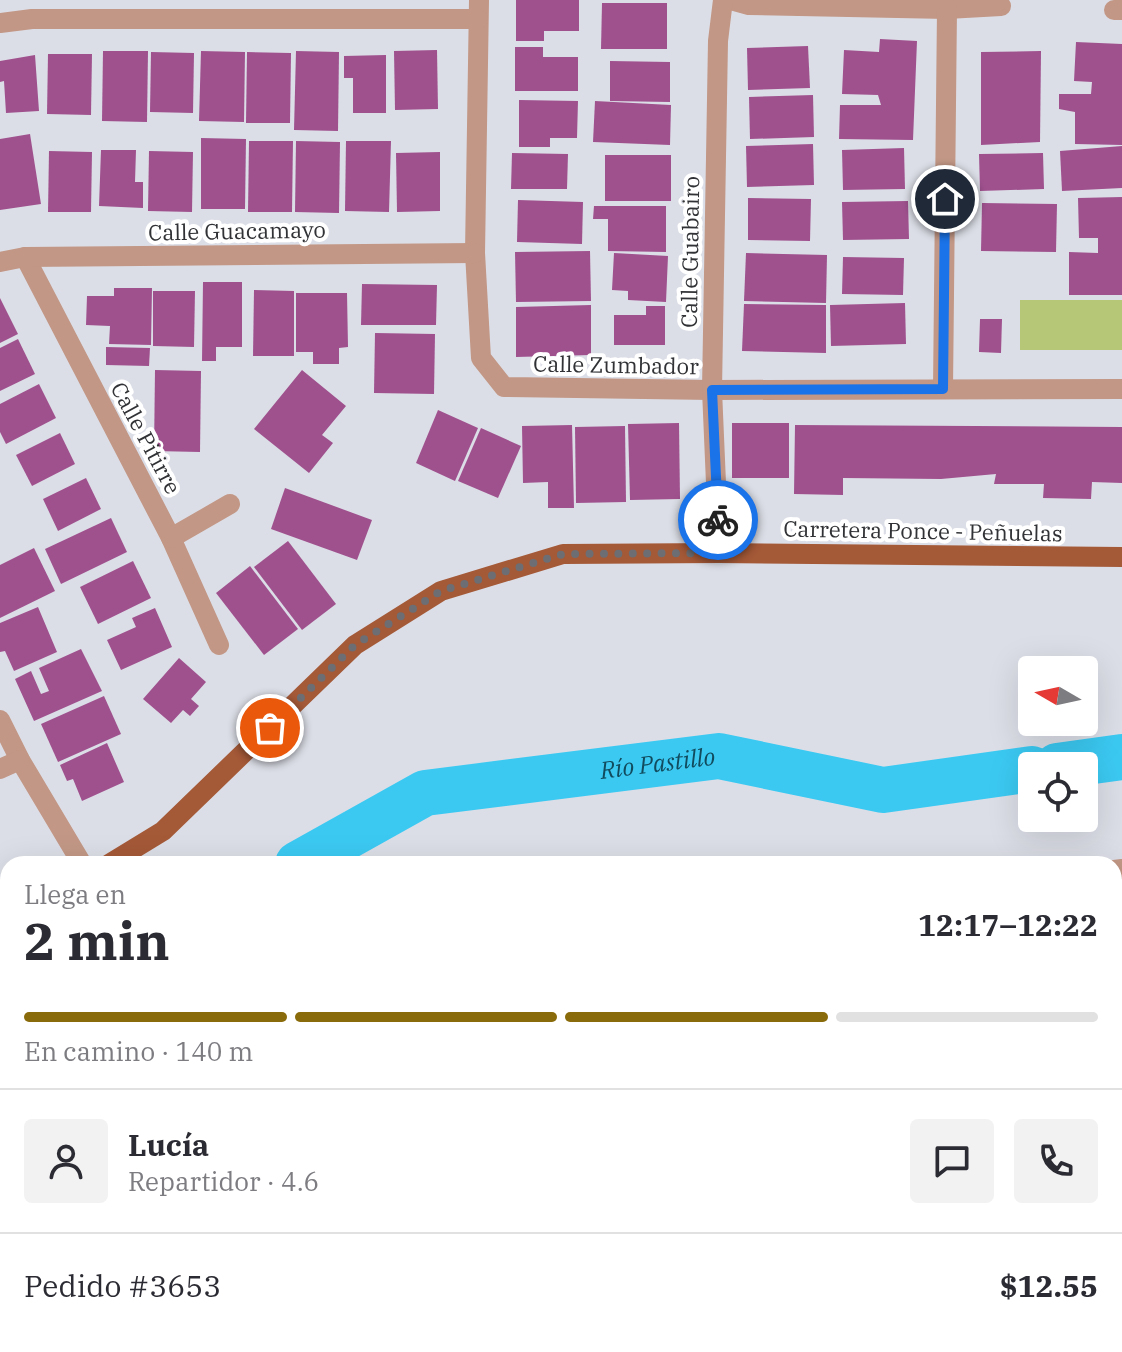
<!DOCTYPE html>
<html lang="es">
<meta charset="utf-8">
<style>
:root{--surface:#fff;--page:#f2f2f3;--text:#2b2b33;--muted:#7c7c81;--line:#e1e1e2;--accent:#8a6b0b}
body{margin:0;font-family:"IBM Plex Serif",serif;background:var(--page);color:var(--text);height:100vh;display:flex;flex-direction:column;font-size:30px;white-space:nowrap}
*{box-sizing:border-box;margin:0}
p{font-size:26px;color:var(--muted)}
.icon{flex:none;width:44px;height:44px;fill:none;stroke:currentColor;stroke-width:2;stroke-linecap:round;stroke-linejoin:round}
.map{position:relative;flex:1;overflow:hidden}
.side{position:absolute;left:0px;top:856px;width:1122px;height:496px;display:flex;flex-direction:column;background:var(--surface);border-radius:24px 24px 0 0;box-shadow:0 8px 32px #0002}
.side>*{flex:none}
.needle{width:52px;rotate:279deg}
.controls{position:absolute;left:1018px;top:656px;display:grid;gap:16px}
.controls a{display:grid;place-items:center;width:80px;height:80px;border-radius:8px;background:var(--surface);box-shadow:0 8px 32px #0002;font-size:40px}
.pin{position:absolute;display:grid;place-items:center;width:68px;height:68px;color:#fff;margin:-34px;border:4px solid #fff;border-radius:50%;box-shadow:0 2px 8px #0007}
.courier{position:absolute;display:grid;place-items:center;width:80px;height:80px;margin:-40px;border:6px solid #1a73e8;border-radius:50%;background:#fff;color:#222;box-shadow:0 2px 10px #0007}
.head em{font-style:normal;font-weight:800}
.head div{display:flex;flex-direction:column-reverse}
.head{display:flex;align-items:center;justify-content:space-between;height:136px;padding:0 24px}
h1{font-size:52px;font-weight:800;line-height:60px}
.bar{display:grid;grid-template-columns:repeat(4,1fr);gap:12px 8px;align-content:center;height:96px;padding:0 24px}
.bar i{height:10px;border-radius:6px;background:var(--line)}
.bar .on{background:var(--accent)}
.bar p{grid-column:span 4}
.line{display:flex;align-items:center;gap:20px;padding:0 24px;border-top:2px solid var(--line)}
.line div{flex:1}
.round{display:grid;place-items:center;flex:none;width:84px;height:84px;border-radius:8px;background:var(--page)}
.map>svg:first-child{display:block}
.green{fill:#b7c778}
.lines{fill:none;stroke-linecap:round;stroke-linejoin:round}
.river{stroke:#3bc9f2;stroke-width:46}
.building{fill:#9f518e}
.minor{stroke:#c29785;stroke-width:20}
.primary{stroke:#a45937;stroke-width:20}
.done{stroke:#6d6e73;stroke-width:8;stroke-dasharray:0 14.4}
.route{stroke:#1a73e8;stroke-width:10}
.labels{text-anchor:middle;stroke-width:8;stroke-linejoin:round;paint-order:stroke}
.street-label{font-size:22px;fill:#313235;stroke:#fff}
.water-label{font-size:24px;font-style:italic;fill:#114b5d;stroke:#fff}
</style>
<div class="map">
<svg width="1122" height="1352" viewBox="0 0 1122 1352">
<rect width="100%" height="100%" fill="#dcdee7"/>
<!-- green -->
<g class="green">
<rect x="1020" y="300" width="102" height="50"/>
<polygon points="549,1344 795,1344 797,1352 527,1352"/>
</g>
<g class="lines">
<!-- river -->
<g class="river">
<polyline points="1057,766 1122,757"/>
<path id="s1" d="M298,864L425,793L719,756L883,790L1032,769"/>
<polyline points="0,1048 8,1043"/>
</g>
</g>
<!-- building -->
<g class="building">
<polygon points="516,0 579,0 579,31 544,31 544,41 516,41"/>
<polygon points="602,3 667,3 667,49 601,49"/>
<polygon points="880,39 917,41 913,140 839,139 840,105 881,105 878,95 842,94 844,50 879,52"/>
<polygon points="1076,42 1122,44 1122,145 1075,144 1075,112 1059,109 1059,94 1091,94 1092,82 1074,81"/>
<polygon points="808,46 810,88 748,90 747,48"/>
<polygon points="515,47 543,47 543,57 578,57 578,91 515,91"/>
<polygon points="437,50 438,109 395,110 394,51"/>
<polygon points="103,51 148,51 147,122 102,121"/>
<polygon points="201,51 245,52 244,122 199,121"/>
<polygon points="296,51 339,52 338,131 294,130"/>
<polygon points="1041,51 1040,142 981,145 981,52"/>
<polygon points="151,52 194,53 193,113 150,112"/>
<polygon points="247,52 291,53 290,123 246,123"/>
<polygon points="48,54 92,54 91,115 47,114"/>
<polygon points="35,55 39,111 6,113 4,81 0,82 0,61"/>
<polygon points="386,55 386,113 353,113 353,78 344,78 344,56"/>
<polygon points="610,61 670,62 670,102 610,101"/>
<polygon points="813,95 814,137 750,139 749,97"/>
<polygon points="519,100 578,101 577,138 550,138 550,147 519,147"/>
<polygon points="595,101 671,105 670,145 593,142"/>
<polygon points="30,134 41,204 0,210 0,139"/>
<polygon points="201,138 246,139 245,209 201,209"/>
<polygon points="249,141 293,141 292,212 248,212"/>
<polygon points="296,141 340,142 339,213 295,212"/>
<polygon points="346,141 391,141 389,212 345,211"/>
<polygon points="813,144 814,185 747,187 746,146"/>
<polygon points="1122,146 1122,188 1062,191 1060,151"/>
<polygon points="904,148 905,189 843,190 842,150"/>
<polygon points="101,150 136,150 135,182 143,182 143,208 99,206"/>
<polygon points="49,151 92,152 91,212 48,212"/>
<polygon points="149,151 193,152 192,212 148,211"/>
<polygon points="440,152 440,211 397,212 396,153"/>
<polygon points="512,153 568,154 567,189 511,189"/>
<polygon points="1043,153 1044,189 980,191 979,154"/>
<rect x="605" y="155" width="66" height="46"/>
<polygon points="1122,197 1122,295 1069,295 1069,252 1098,253 1098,238 1079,238 1078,198"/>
<polygon points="748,198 811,199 810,241 748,240"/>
<polygon points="518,200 583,202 582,244 517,242"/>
<polygon points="908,201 909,239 843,240 842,202"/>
<polygon points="982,203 1057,204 1056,252 981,251"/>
<polygon points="594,206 666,206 666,252 608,251 608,219 593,219"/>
<polygon points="590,251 591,301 516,302 515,252"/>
<polygon points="614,253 668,256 666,302 628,300 628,291 612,290"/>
<polygon points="746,253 827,255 826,303 744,301"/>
<polygon points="843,257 904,258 903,295 842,294"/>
<polygon points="203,282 242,282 242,347 216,347 216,361 202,361"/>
<polygon points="362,284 437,285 436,325 361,325"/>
<polygon points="114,288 152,288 151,345 109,344 110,326 86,325 87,296 114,296"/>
<polygon points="254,290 294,291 294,356 253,356"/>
<polygon points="153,291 195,291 194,347 153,346"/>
<polygon points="296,293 347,293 348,347 339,348 339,364 313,364 313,352 296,352"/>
<polygon points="0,298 18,334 0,343"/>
<polygon points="905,303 906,344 831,346 830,305"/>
<polygon points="744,304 826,305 826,353 742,351"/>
<polygon points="591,305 591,355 516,357 516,307"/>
<polygon points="646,306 665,306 665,345 614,345 614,315 646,315"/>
<polygon points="980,319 1002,319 1001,353 979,352"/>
<polygon points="375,333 435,334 434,394 374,393"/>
<polygon points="18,339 35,374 0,391 0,348"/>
<polygon points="106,347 150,348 149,366 106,365"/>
<polygon points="155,370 201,371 200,452 154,451"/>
<polygon points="302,370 346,406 322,435 333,443 309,473 254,429"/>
<polygon points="39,384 56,418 6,444 0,432 0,404"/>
<polygon points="438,410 478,428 455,481 416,463"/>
<polygon points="679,423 680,499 630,500 628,424"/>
<rect x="732" y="423" width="57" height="55"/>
<polygon points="572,425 574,508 548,508 548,482 523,483 522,426"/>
<polygon points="795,425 1122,427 1122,483 1092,482 1091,499 1043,498 1044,484 994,484 996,474 941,479 843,478 843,495 794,494"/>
<polygon points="625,426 626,502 576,503 575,427"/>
<polygon points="481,428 521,446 498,498 458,481"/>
<polygon points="60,433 75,464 32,486 16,455"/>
<polygon points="86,478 101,509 58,531 43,499"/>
<polygon points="285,488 372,520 357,560 271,529"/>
<polygon points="111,518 127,552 61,584 45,549"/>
<polygon points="288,541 336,604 302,630 254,567"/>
<polygon points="34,548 55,591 0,618 0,565"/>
<polygon points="133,561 151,598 98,624 80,587"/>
<polygon points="250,566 298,629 264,655 216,593"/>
<polygon points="38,607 57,652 14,671 5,651 0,652 0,623"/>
<polygon points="155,608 172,647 121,670 107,640 136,627 132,618"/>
<polygon points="81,649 102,691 34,721 15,679 31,671 41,694 49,691 39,668"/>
<polygon points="179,658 206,682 191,699 199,706 190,716 183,710 171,723 143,699"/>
<polygon points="104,696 121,734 58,762 41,724"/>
<polygon points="107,743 124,782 82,801 73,779 67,781 60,765"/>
<polygon points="1122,912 1122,992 1114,994 1114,913"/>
<polygon points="1115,1187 1122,1219 1114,1221 1114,1188"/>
<polygon points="8,1225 8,1258 0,1247 0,1231"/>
<polygon points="1114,1230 1122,1265 1122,1272 1114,1274"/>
<polygon points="1122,1280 1122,1352 1077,1352 1075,1344 1114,1344 1114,1282"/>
<polygon points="88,1344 139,1344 144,1352 77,1352"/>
<polygon points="272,1344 329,1344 332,1348 326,1352 261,1352"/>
<polygon points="355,1344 422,1344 411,1352 360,1352"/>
<polygon points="856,1344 893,1344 895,1352 858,1352"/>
<polygon points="941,1344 1013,1344 1015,1352 943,1352"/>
</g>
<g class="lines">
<!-- minor -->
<g class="minor">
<polyline points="479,0 475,253 481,358 504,387 712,390 1122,389"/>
<polyline points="731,0 749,5 947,9 1001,6"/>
<polyline points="1114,10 1122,10"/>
<polyline points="0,23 32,19 478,19"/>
<polyline points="25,257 171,538 219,645"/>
<polyline points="0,262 25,257 475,253"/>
<polyline points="943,389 947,9"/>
<polyline points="171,538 230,504"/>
<polyline points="719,553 712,390 718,41 723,0"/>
<polyline points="0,720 20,760 82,864"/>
<polyline points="0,769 20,760"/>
<polyline points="1114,870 1122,869"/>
<polyline points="1114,1037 1122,1035"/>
<polyline points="0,1164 8,1159"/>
<polyline points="194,1344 199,1352"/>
<polyline points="1038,1344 1040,1352"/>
<polyline points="482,1352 494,1344"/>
</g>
<!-- primary -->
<g class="primary">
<polyline points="109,864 163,831 355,645 441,591 563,554 719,553 1122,557"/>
<polyline points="0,926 8,922"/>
</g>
</g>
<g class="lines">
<!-- done -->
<polyline class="done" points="270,728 355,645 441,591 563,554 719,553 718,520"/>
<!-- route -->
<polyline class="route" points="718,520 712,390 943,389 945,199"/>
</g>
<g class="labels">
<!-- street labels -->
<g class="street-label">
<text transform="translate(237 231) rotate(-1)" y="8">Calle Guacamayo</text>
<text transform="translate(690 252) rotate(-89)" y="8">Calle Guabairo</text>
<text transform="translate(616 365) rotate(1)" y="8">Calle Zumbador</text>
<text transform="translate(146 438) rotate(62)" y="8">Calle Pitirre</text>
<text transform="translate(923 531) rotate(1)" y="8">Carretera Ponce - Peñuelas</text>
</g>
<!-- water labels -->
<g class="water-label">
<text dy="8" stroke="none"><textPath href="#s1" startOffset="380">Río Pastillo</textPath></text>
</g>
</g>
</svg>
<div class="controls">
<a><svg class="needle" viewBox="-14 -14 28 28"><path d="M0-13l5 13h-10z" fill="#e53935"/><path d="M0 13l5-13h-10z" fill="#7c7c81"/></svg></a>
<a><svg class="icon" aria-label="locate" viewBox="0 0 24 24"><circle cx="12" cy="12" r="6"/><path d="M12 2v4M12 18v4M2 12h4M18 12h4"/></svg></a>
</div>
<div class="pin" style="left:270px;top:728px;background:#ea580c"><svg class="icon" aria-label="bag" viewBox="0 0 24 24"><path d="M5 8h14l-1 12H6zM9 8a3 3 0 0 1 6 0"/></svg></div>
<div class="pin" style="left:945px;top:199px;background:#1f2937"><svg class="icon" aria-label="home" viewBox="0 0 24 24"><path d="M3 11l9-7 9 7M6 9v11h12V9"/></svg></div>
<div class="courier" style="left:718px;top:520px"><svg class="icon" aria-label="bike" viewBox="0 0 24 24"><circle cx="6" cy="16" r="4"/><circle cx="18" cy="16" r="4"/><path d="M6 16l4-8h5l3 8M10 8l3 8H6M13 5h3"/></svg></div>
<section class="side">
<div class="head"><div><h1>2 min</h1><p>Llega en</p></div><em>12:17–12:22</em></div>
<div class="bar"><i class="on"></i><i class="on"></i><i class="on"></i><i></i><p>En camino · 140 m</p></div>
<div class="line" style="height:144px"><a class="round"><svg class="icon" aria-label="person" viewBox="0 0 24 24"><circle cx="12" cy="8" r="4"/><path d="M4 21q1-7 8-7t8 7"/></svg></a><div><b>Lucía</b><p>Repartidor · 4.6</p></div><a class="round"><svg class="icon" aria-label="chat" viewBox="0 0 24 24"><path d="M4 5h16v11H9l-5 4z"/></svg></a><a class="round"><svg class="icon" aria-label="phone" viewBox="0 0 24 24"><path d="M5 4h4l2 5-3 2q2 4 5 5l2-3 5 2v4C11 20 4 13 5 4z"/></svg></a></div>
<div class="line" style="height:104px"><div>Pedido #3653</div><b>$12.55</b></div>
</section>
</div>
